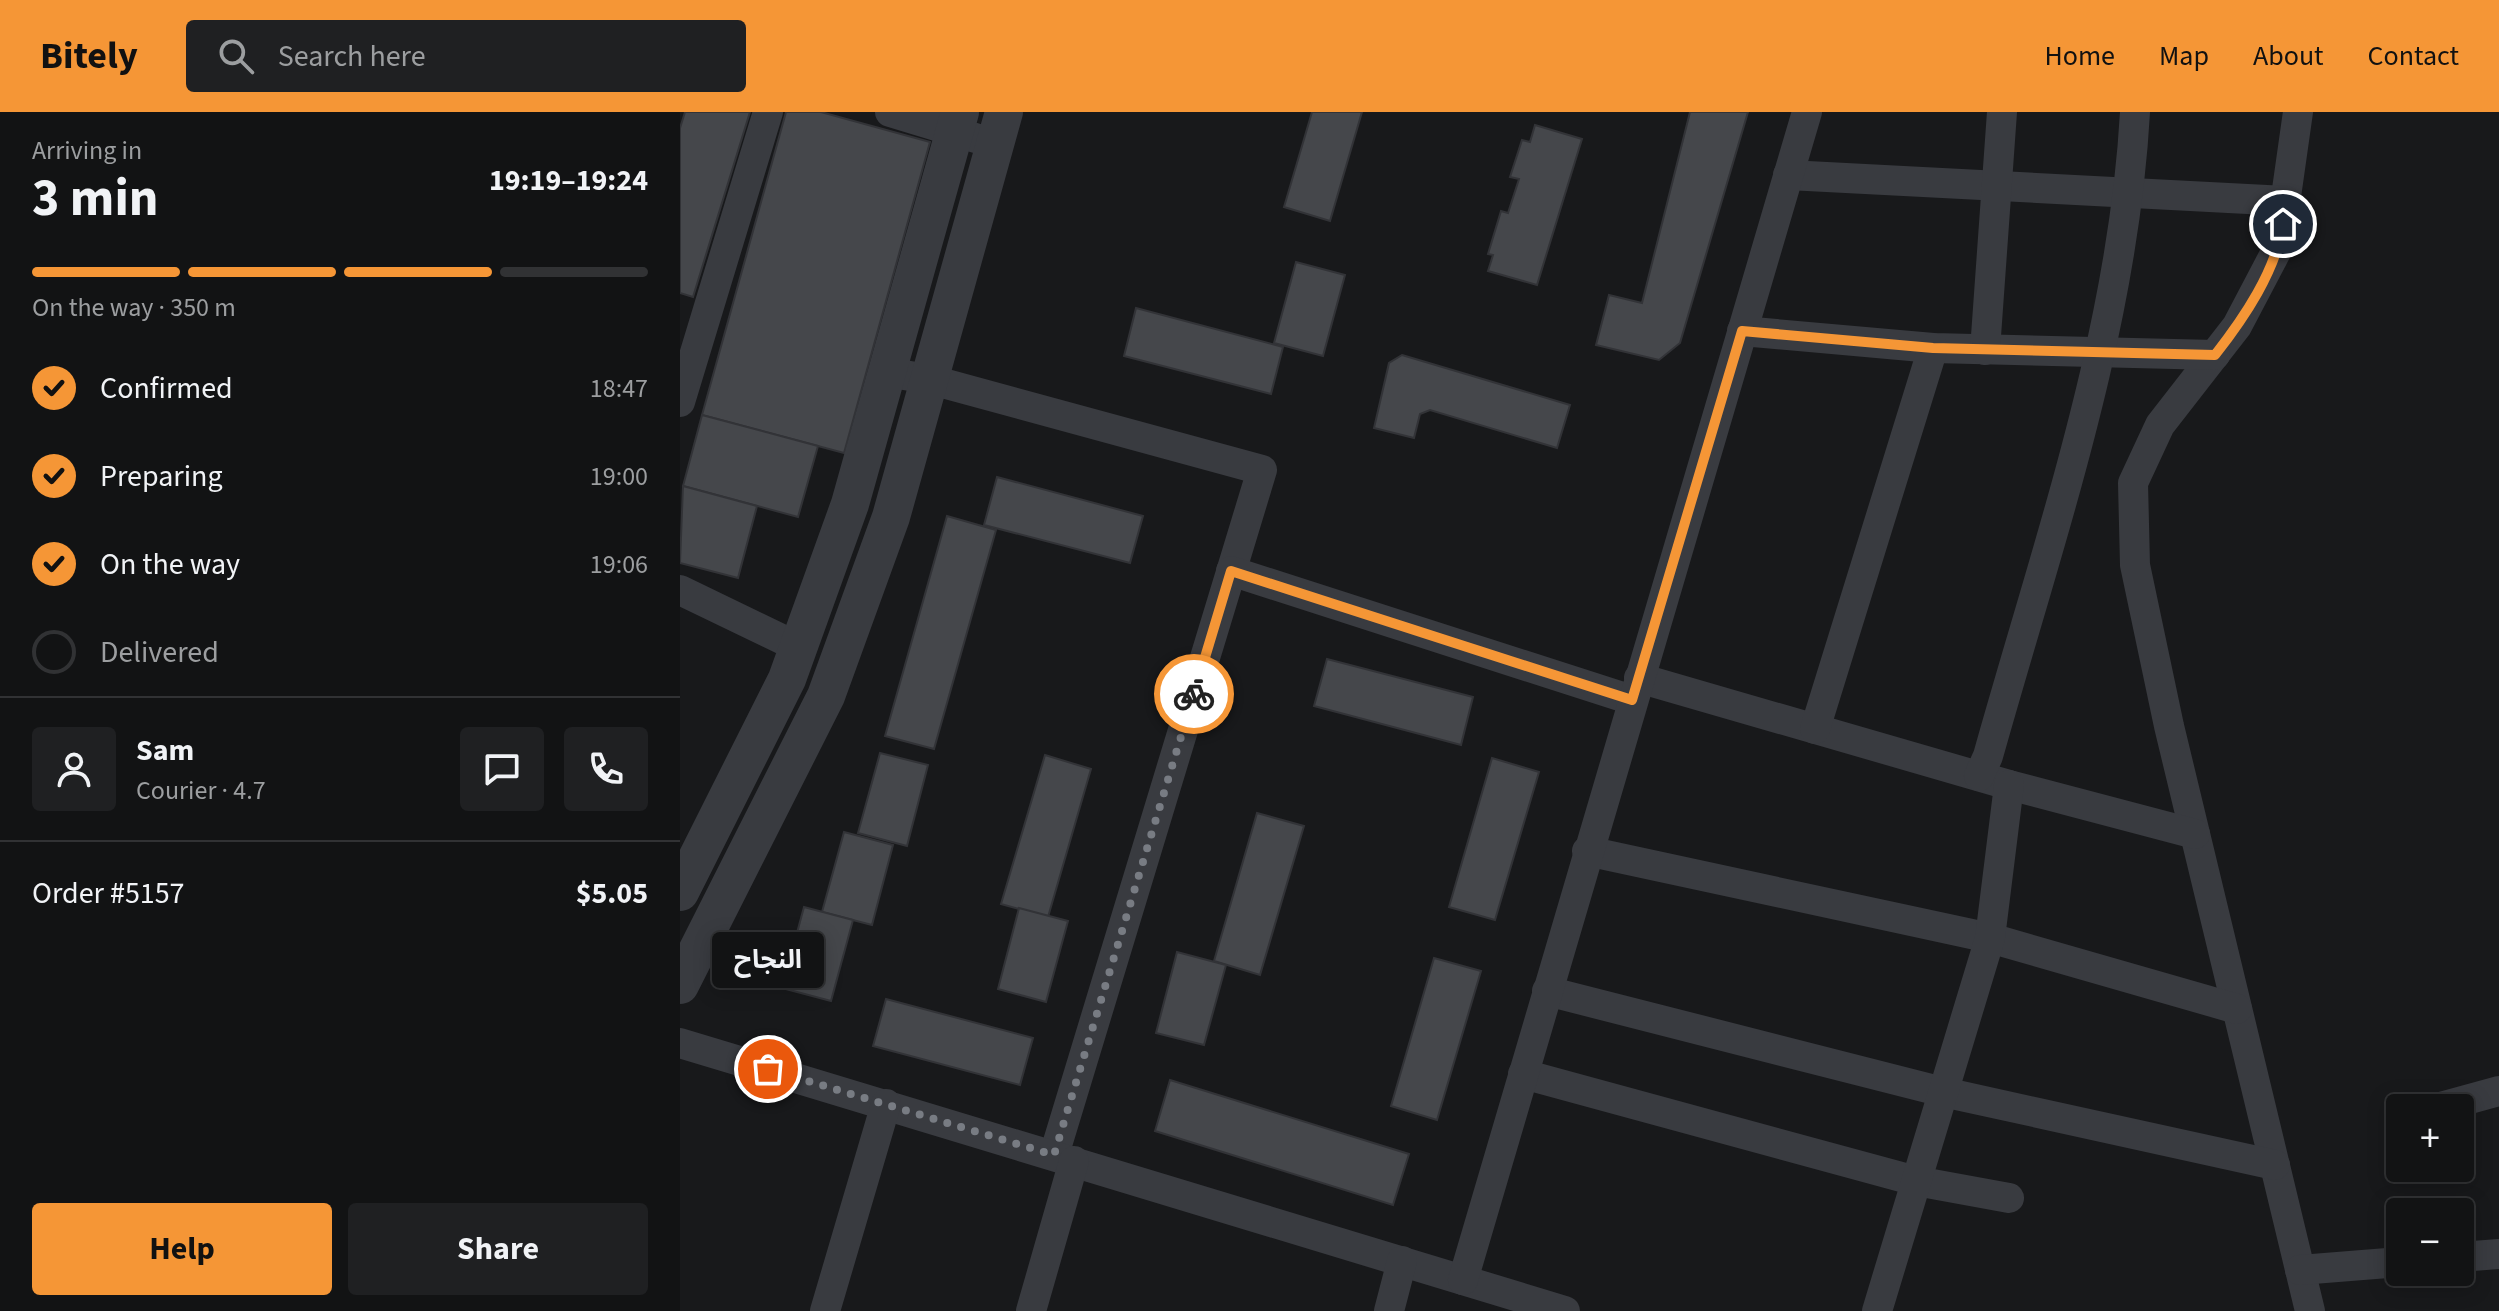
<!DOCTYPE html>
<meta charset="utf-8">
<style>
:root{--surface:#121314;--page:#1f2022;--text:#f1f3f6;--muted:#9c9ea0;--line:#313234;--accent:#f59636}
body{margin:0;font-family:"Source Sans 3","Noto Sans Arabic",sans-serif;background:var(--page);color:var(--text);height:100vh;display:flex;flex-direction:column;font-size:30px;white-space:nowrap}
*{box-sizing:border-box;margin:0}
p{font-size:26px;color:var(--muted)}
.icon{flex:none;width:44px;height:44px;fill:none;stroke:currentColor;stroke-width:2;stroke-linecap:round;stroke-linejoin:round}
.map{position:relative;flex:1;overflow:hidden}
.details{display:flex;flex-direction:column;background:var(--surface);width:680px}
.details>*{flex:none}
.buttons{position:absolute;left:1706px;top:982px;display:grid;gap:16px}
.buttons a{display:grid;place-items:center;width:88px;height:88px;border-radius:8px;background:var(--surface);box-shadow:0 4px 20px #0003,0 0 0 2px var(--line);font-size:40px}
.pin{position:absolute;display:grid;place-items:center;width:68px;height:68px;color:#fff;margin:-34px;border:4px solid #fff;border-radius:50%;box-shadow:0 2px 8px #0007}
.courier{position:absolute;display:grid;place-items:center;width:80px;height:80px;margin:-40px;border:6px solid #f59636;border-radius:50%;background:#fff;color:#222;box-shadow:0 2px 10px #0007}
.bubble{position:absolute;height:56px;border-radius:8px;background:var(--surface);box-shadow:0 4px 20px #0003,0 0 0 2px var(--line);font-size:26px;font-weight:700;line-height:56px;text-align:center}
.head em{font-style:normal;font-weight:700}
.head div{display:flex;flex-direction:column-reverse}
.head{display:flex;align-items:center;justify-content:space-between;height:136px;padding:0 32px}
h1{font-size:52px;font-weight:700;line-height:60px}
.bar{display:grid;grid-template-columns:repeat(4,1fr);gap:12px 8px;align-content:center;height:96px;padding:0 32px}
.bar i{height:10px;border-radius:6px;background:var(--line)}
.bar .current{background:var(--accent)}
.bar p{grid-column:span 4}
.line{display:flex;align-items:center;gap:20px;padding:0 32px;border-top:2px solid var(--line)}
.line div{flex:1}
.round{display:grid;place-items:center;flex:none;width:84px;height:84px;border-radius:8px;background:var(--page)}
ol{padding:0 32px;list-style:none}
li{display:flex;align-items:center;gap:24px;height:88px}
li p{margin-inline-start:auto}
li .icon{padding:8px;border-radius:50%;background:var(--accent);color:#111;stroke-width:4}
li:last-child{color:var(--muted)}
li i{width:44px;height:44px;border:4px solid var(--line);border-radius:50%}
.cta{display:flex;gap:16px;margin-top:auto;padding:16px 32px}
.cta a{flex:1;height:92px;border-radius:8px;background:var(--accent);color:#111;font-size:32px;font-weight:700;line-height:92px;text-align:center}
.cta a+a{background:var(--page);color:var(--text)}
header{display:flex;align-items:center;gap:48px;box-sizing:border-box;height:112px;padding:0 40px;background:var(--accent);color:#111}
header strong{font-size:38px}
nav{display:flex;gap:44px;margin-inline-start:auto;font-size:28px}
.search{width:560px;height:72px;background:var(--page);display:flex;align-items:center;gap:20px;box-sizing:border-box;padding:0 28px;border-radius:8px;color:var(--muted);font-size:30px}
main{display:flex;flex:1;min-height:0}
.map>svg:first-child{display:block}
.building{fill:#45474b;stroke:#323337;stroke-width:2}
.lines{fill:none;stroke-linecap:round;stroke-linejoin:round}
.minor{stroke:#393b40;stroke-width:30}
.tertiary{stroke:#393b40;stroke-width:38}
.done{stroke:#787c83;stroke-width:8;stroke-dasharray:0 14.4}
.route{stroke:#f59636;stroke-width:10}
</style>
<header>
<strong>Bitely</strong>
<div class="search"><svg class="icon" aria-label="search" viewBox="0 0 24 24"><circle cx="10" cy="10" r="6"/><path d="M15 15l6 6"/></svg>Search here</div>
<nav><a>Home</a><a>Map</a><a>About</a><a>Contact</a></nav>
</header>
<main>
<section class="details">
<div class="head"><div><h1>3 min</h1><p>Arriving in</p></div><em>19:19–19:24</em></div>
<div class="bar"><i class="current"></i><i class="current"></i><i class="current"></i><i></i><p>On the way · 350 m</p></div>
<ol>
<li><svg class="icon" aria-label="check" viewBox="0 0 24 24"><path d="M5 12l5 5 9-10"/></svg>Confirmed<p>18:47</p></li>
<li><svg class="icon" aria-label="check" viewBox="0 0 24 24"><path d="M5 12l5 5 9-10"/></svg>Preparing<p>19:00</p></li>
<li><svg class="icon" aria-label="check" viewBox="0 0 24 24"><path d="M5 12l5 5 9-10"/></svg>On the way<p>19:06</p></li>
<li><i></i>Delivered</li>
</ol>
<div class="line" style="height:144px"><a class="round"><svg class="icon" aria-label="person" viewBox="0 0 24 24"><circle cx="12" cy="8" r="4"/><path d="M4 21q1-7 8-7t8 7"/></svg></a><div><b>Sam</b><p>Courier · 4.7</p></div><a class="round"><svg class="icon" aria-label="chat" viewBox="0 0 24 24"><path d="M4 5h16v11H9l-5 4z"/></svg></a><a class="round"><svg class="icon" aria-label="phone" viewBox="0 0 24 24"><path d="M5 4h4l2 5-3 2q2 4 5 5l2-3 5 2v4C11 20 4 13 5 4z"/></svg></a></div>
<div class="line" style="height:104px"><div>Order #5157</div><b>$5.05</b></div>
<div class="cta"><a>Help</a><a>Share</a></div>
</section>
<div class="map">
<svg width="1819" height="1199" viewBox="0 0 1819 1199">
<rect width="100%" height="100%" fill="#18191b"/>
<!-- building -->
<g class="building">
<polygon points="5,0 70,0 13,185 0,181 0,16"/>
<polygon points="106,0 141,0 250,30 164,341 22,303"/>
<polygon points="632,0 682,0 650,109 604,95"/>
<polygon points="1010,0 1068,0 1000,231 979,248 916,233 929,183 962,191"/>
<polygon points="855,13 902,27 857,173 808,159 813,143 808,142 821,99 828,101 839,67 830,65 842,28 850,30"/>
<polygon points="616,150 665,163 643,244 594,231"/>
<polygon points="456,196 603,235 591,282 444,244"/>
<polygon points="722,243 890,293 877,336 750,298 740,302 734,326 694,316 709,251"/>
<polygon points="22,303 138,334 118,405 3,374"/>
<polygon points="317,365 463,404 450,451 304,413"/>
<polygon points="3,374 77,394 58,466 0,451"/>
<polygon points="267,404 316,418 254,637 205,624"/>
<polygon points="647,547 793,585 781,633 634,594"/>
<polygon points="200,641 248,653 227,734 178,721"/>
<polygon points="365,643 411,657 368,805 321,792"/>
<polygon points="812,646 859,660 815,808 769,795"/>
<polygon points="577,701 624,714 580,863 534,849"/>
<polygon points="164,720 213,733 192,813 142,800"/>
<polygon points="124,795 173,808 151,889 102,876"/>
<polygon points="339,796 388,809 366,890 318,877"/>
<polygon points="497,840 546,853 524,933 476,921"/>
<polygon points="754,846 801,859 757,1008 711,994"/>
<polygon points="206,887 353,926 340,973 193,934"/>
<polygon points="490,968 729,1042 713,1093 475,1019"/>
</g>
<g class="lines">
<!-- minor -->
<g class="minor">
<polyline points="210,0 315,32"/>
<polyline points="1618,0 1599,134 1557,214 1480,313 1453,371 1455,453 1489,614 1630,1199"/>
<polyline points="1108,63 1606,89"/>
<polyline points="1062,219 1253,236 1535,243"/>
<polyline points="1305,238 1322,0"/>
<polyline points="206,260 248,267 582,358 374,1043"/>
<polyline points="0,290 88,0"/>
<polyline points="551,459 952,588"/>
<polyline points="0,478 118,535"/>
<polyline points="959,566 1329,673 1515,722"/>
<polyline points="1135,617 1253,236"/>
<path d="M1299,664L1308,644C1367,433 1443,220 1455,0"/>
<polyline points="907,739 1310,826 1557,897"/>
<polyline points="867,879 1263,980 1595,1053"/>
<polyline points="0,931 885,1199"/>
<polyline points="843,962 1236,1069 1329,1086"/>
<polyline points="1757,996 1819,979"/>
<polyline points="1780,1145 1819,1142"/>
<polyline points="1620,1158 1720,1150"/>
<polyline points="783,1168 1127,0"/>
<polyline points="145,1199 206,992"/>
<polyline points="351,1199 394,1049"/>
<polyline points="709,1199 722,1149"/>
<polyline points="1197,1199 1310,826 1329,673"/>
</g>
<!-- tertiary -->
<g class="tertiary">
<polyline points="0,780 107,567 170,392 280,0"/>
<polyline points="0,873 146,584 211,405 324,0"/>
</g>
</g>
<g class="lines">
<!-- done -->
<polyline class="done" points="88,957 374,1043 514,582"/>
<!-- route -->
<path class="route" d="M514,582L551,459L952,588L1062,219L1253,236L1535,243C1564,206 1596,159 1603,112"/>
</g>
</svg>
<div class="buttons">
<a>+</a>
<a>−</a>
</div>
<div class="pin" style="left:88px;top:957px;background:#ea580c"><svg class="icon" aria-label="bag" viewBox="0 0 24 24"><path d="M5 8h14l-1 12H6zM9 8a3 3 0 0 1 6 0"/></svg></div>
<div class="pin" style="left:1603px;top:112px;background:#1f2937"><svg class="icon" aria-label="home" viewBox="0 0 24 24"><path d="M3 11l9-7 9 7M6 9v11h12V9"/></svg></div>
<div class="courier" style="left:514px;top:582px"><svg class="icon" aria-label="bike" viewBox="0 0 24 24"><circle cx="6" cy="16" r="4"/><circle cx="18" cy="16" r="4"/><path d="M6 16l4-8h5l3 8M10 8l3 8H6M13 5h3"/></svg></div>
<div class="bubble" style="left:32px;top:820px;width:112px">النجاح</div>
</div>
</main>
